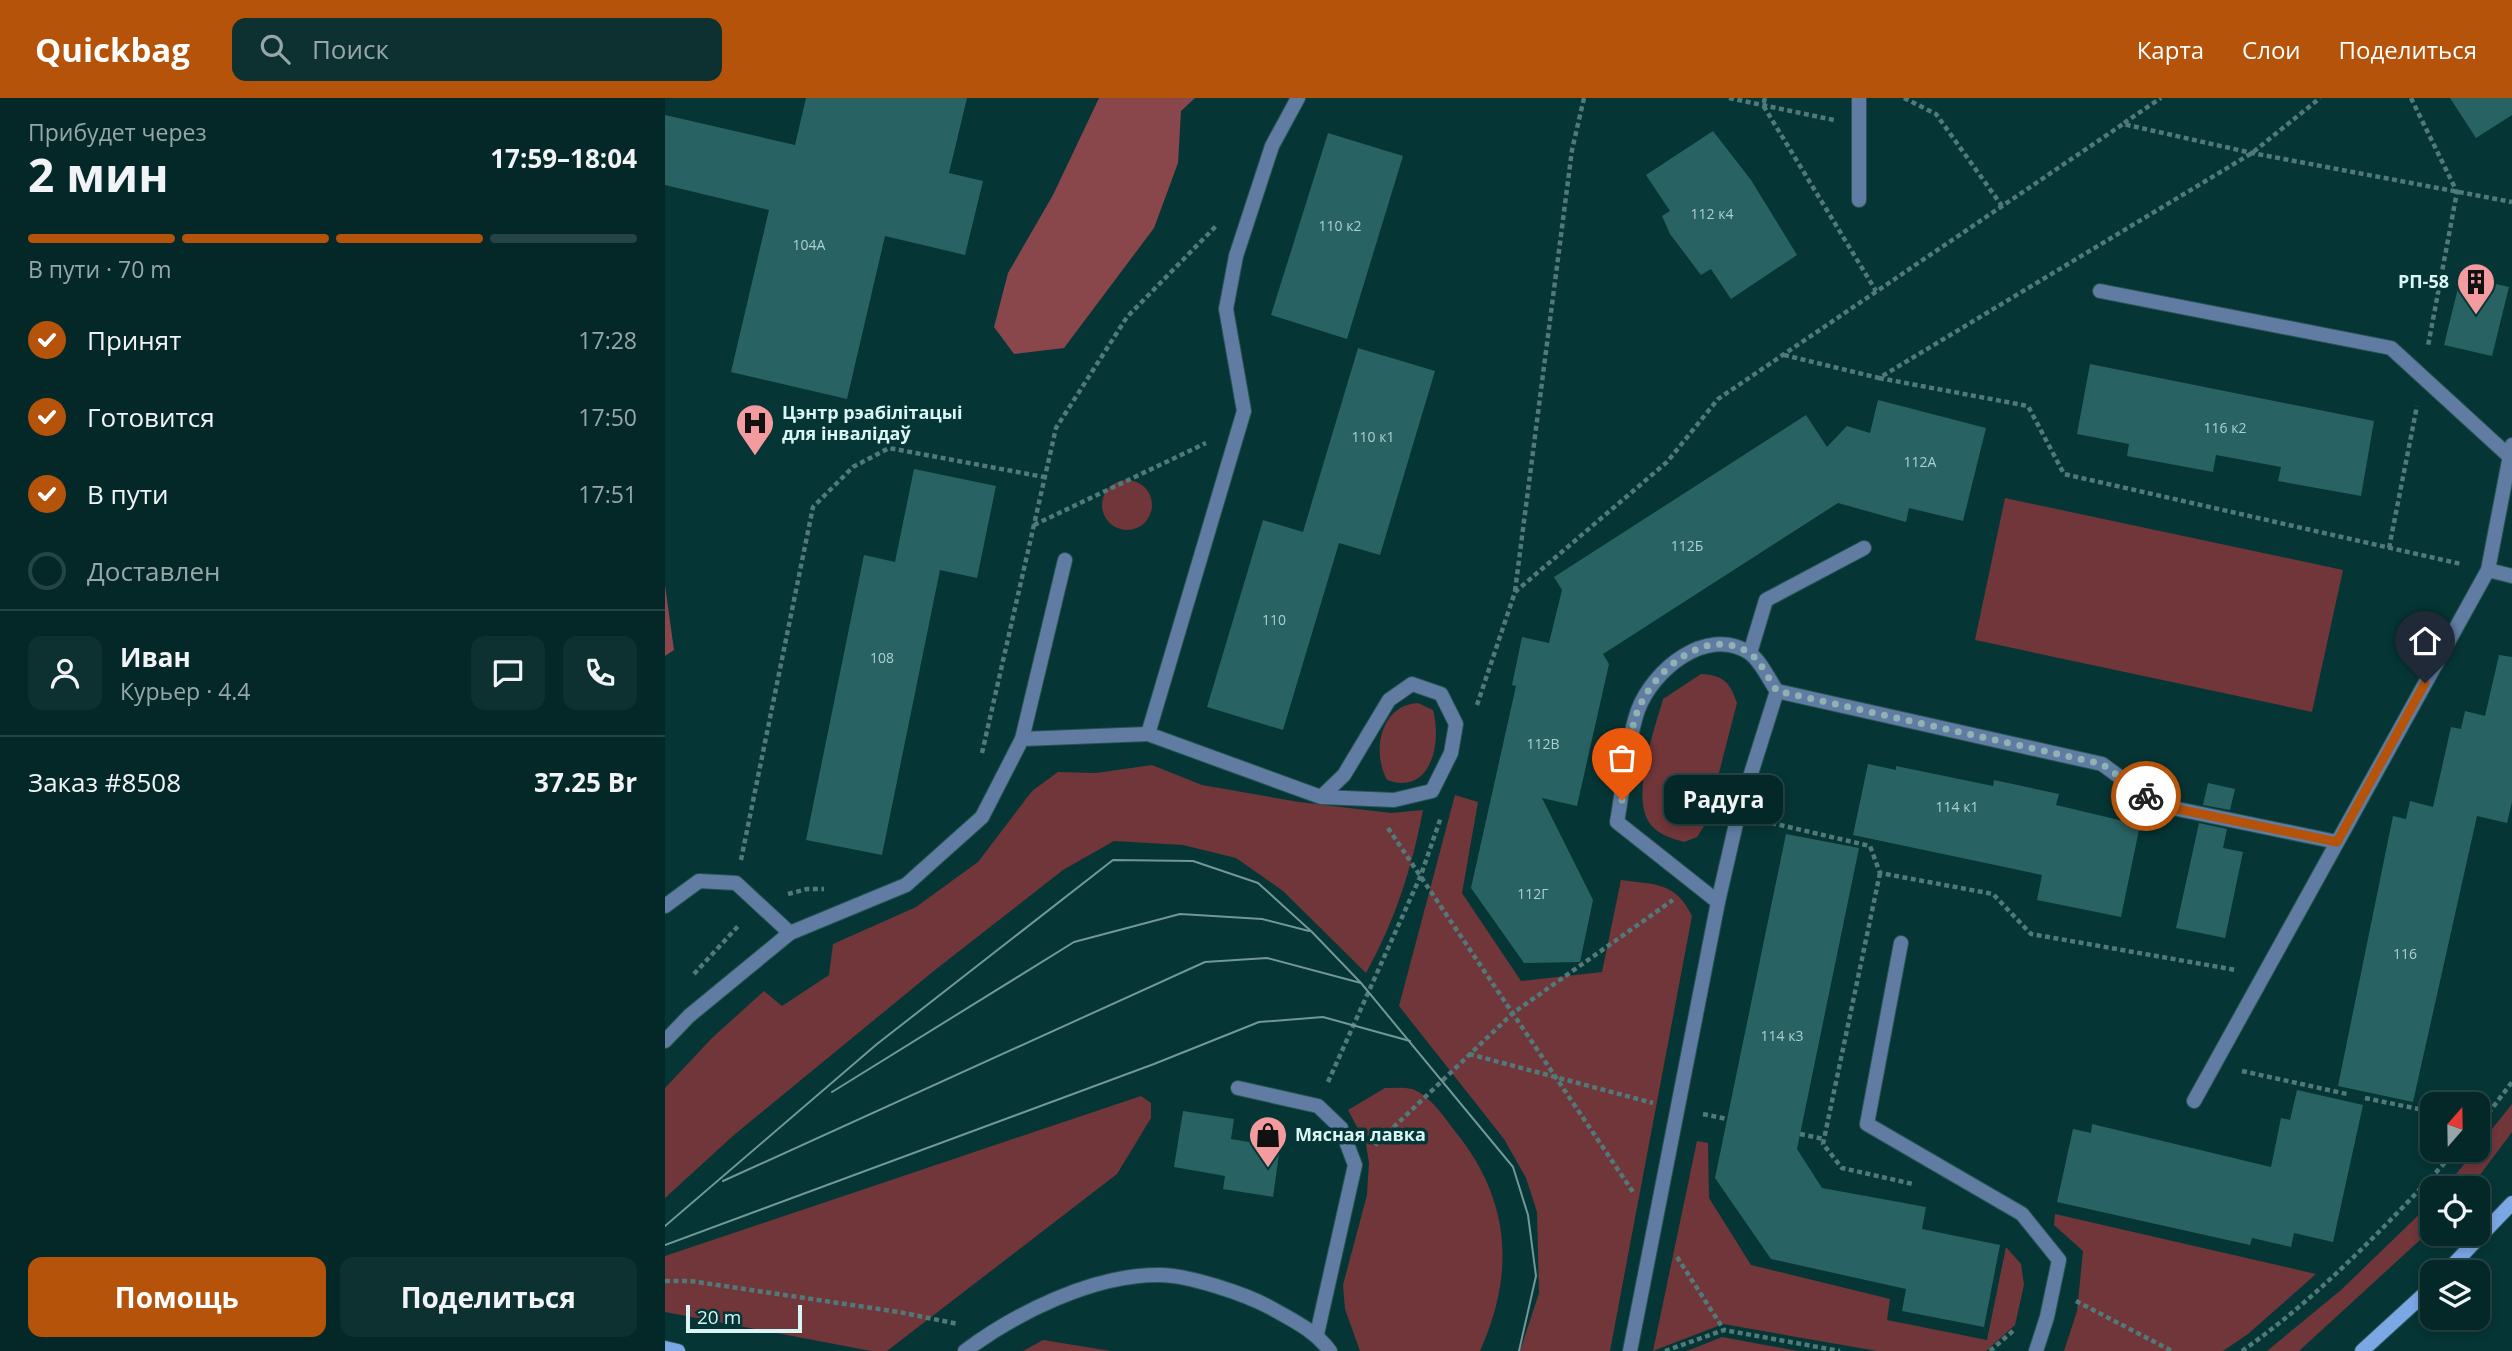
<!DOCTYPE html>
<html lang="ru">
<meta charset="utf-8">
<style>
:root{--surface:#042828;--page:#0d3030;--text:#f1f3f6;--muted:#97a6a8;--line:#254445;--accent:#b45309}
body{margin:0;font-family:"Open Sans",sans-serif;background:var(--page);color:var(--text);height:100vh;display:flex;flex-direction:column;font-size:26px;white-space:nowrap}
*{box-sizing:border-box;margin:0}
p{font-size:23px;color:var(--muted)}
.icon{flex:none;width:38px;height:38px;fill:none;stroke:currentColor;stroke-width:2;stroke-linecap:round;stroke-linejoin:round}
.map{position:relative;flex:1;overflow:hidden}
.details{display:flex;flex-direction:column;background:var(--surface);width:665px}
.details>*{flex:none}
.needle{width:46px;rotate:20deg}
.buttons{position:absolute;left:1755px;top:994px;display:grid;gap:14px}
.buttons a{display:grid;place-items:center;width:70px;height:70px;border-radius:14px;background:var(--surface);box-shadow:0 4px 10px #0003,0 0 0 2px var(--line);font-size:35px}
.scale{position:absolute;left:21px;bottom:18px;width:116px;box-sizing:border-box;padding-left:7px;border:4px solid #d9f5f5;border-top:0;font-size:19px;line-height:24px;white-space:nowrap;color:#d9f5f5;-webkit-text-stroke:5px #063535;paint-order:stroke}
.pin{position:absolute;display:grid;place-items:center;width:60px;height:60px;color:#fff;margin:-72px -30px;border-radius:50% 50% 50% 0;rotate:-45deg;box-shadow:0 0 7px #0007}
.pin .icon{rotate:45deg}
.courier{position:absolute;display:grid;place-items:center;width:70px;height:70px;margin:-35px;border:5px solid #b45309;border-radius:50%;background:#fff;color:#222;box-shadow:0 2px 9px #0007}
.bubble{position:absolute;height:49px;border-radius:14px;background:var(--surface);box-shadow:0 4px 10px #0003,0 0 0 2px var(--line);font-size:23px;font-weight:700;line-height:49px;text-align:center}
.overview em{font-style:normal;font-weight:700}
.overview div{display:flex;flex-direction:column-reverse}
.overview{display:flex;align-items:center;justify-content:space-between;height:119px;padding:0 28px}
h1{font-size:46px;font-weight:700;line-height:52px}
.bar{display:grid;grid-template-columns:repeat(4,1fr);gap:10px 7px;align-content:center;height:84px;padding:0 28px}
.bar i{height:9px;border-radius:5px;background:var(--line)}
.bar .selected{background:var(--accent)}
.bar p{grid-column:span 4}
.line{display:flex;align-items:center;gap:18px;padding:0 28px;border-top:2px solid var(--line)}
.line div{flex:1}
.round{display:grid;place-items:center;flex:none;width:74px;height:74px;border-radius:14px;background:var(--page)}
ol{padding:0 28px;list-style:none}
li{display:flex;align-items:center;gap:21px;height:77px}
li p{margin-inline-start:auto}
li .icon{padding:7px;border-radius:50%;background:var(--accent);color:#fff;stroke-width:4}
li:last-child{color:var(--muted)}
li i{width:38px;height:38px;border:4px solid var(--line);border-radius:50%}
.action{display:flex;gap:14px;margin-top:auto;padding:14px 28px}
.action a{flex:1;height:80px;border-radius:14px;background:var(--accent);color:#fff;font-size:28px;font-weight:700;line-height:80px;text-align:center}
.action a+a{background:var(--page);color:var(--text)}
header{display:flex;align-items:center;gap:42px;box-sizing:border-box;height:98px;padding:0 35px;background:var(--accent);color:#fff}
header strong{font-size:33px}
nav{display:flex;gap:38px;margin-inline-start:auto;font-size:24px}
.search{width:490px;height:63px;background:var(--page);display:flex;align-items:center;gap:18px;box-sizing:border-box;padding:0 24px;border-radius:14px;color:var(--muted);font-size:26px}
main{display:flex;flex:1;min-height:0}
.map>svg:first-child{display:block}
.green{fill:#70363a}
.forest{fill:#89474c}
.building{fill:#296263}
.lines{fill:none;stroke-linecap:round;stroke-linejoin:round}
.service-casing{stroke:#285454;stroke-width:16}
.secondary-casing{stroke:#285454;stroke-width:16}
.path{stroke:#517979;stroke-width:4.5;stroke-dasharray:5 3.5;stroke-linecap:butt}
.service{stroke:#607ca2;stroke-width:14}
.secondary{stroke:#7ba7e5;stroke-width:14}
.tram{stroke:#729797;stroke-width:2}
.done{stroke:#8fb2b2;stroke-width:7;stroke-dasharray:0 12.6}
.route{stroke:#b45309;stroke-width:9}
.labels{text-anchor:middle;stroke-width:7;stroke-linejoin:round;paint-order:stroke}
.number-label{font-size:14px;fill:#add0d0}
.poi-label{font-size:18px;font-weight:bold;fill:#d9f5f5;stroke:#063535;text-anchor:start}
</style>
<header>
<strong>Quickbag</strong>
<div class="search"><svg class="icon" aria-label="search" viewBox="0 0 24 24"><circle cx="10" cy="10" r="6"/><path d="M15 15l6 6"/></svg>Поиск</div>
<nav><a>Карта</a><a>Слои</a><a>Поделиться</a></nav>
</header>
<main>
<section class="details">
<div class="overview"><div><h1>2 мин</h1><p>Прибудет через</p></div><em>17:59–18:04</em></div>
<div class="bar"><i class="selected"></i><i class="selected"></i><i class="selected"></i><i></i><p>В пути · 70 m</p></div>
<ol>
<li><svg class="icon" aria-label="check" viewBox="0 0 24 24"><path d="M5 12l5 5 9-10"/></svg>Принят<p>17:28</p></li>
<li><svg class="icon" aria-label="check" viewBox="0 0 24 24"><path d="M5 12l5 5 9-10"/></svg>Готовится<p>17:50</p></li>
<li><svg class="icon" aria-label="check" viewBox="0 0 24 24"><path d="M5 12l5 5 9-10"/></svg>В пути<p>17:51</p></li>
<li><i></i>Доставлен</li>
</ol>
<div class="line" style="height:126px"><a class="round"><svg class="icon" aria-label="person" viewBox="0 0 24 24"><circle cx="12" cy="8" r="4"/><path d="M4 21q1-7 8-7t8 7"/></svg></a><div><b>Иван</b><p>Курьер · 4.4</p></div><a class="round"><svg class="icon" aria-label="chat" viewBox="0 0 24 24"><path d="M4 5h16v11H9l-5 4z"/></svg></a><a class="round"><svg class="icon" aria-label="phone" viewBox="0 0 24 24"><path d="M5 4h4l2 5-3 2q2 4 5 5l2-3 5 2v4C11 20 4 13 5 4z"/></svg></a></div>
<div class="line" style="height:91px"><div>Заказ #8508</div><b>37.25 Br</b></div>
<div class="action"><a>Помощь</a><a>Поделиться</a></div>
</section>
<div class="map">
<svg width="1847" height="1253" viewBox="0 0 1847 1253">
<rect width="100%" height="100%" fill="#063535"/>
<!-- green -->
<g class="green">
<circle cx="462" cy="407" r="25"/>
<polygon points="1340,400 1678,472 1647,614 1310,542"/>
<path d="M1036,576C1058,577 1065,584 1072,605L1041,725L1032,739L1019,744C1009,741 998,738 990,731C961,708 990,631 998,601Z"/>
<path d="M753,605L768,612C777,645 766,698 722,682C706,652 716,607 753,605Z"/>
<path d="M487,667L537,687L634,704L726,715L758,712C747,770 730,823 701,875L618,793L571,760L518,747L449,743L398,772L270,872L69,1037L0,1100V990L47,940L99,893L117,908L164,877L168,846L251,809L313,764L367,693L393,674L431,675Z"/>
<path d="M790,697L813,704L797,795L856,883L937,874L956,782C990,787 1010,783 1027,818L945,1253H855L874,1195L872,1114L861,1080L839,1041L734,908Z"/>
<path d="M720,990C728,990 739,989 747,991C763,996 779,1018 789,1032C845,1100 851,1173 815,1253H695L680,1211L678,1187L702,1097L704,1065L701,1046L683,1012Z"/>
<polygon points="476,998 486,1005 486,1020 452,1076 222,1253 206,1253 0,1214 0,1158"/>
<polygon points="1847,1006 1847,1034 1809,1085 1804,1090 1780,1090"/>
<polygon points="1032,1043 1043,1045 1044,1100 1086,1167 1225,1201 1222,1222 1322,1242 1341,1149 1356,1166 1359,1187 1350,1227 1321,1253 1212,1253 1058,1226 988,1253"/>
<polygon points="1767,1104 1767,1131 1634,1253 1602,1253 1676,1192"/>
<polygon points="1390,1116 1651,1176 1583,1236 1558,1253 1399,1253 1412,1213 1418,1153 1389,1127"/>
<polygon points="1057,1239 1133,1253 1022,1253"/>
<polygon points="378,1242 446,1253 358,1253"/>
</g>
<!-- forest -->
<g class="forest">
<polygon points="434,0 530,0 516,13 513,65 489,130 399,250 349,256 329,229 343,175 388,97"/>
<polygon points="0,487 9,552 0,558"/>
</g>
<!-- building -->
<g class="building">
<polygon points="141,0 302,0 284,75 318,83 300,157 220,138 182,301 66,274 104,112 0,87 0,17 130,47"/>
<polygon points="1785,0 1847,0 1847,17 1811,40"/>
<polygon points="1048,33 1086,82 1132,157 1066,201 1046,171 1036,177 1005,136 997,118 1005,113 981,77"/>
<polygon points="663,35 738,58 682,241 606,217"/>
<polygon points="1796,178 1844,189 1827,258 1779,247"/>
<polygon points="693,250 770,273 715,457 674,445 618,632 542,609 598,422 638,434"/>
<polygon points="1425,266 1709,323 1696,398 1613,383 1616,369 1551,357 1548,374 1462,358 1464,346 1412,336"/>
<polygon points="1213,302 1321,330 1298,423 1244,410 1241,424 1173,405 938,556 944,566 912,708 877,700 928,802 915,864 859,865 806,790 851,588 847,587 857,539 884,545 897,492 889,479 1141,317 1162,349 1182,328 1205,335"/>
<polygon points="249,371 331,388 312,480 275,472 217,757 141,742 199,457 230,464"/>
<polygon points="1834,557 1847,559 1847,704 1842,725 1812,718 1748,1004 1673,988 1728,718 1741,721 1745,703 1768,709 1786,629 1796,631 1800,613 1820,618"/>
<polygon points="1203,666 1231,672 1231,668 1328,688 1329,682 1394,696 1391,707 1475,727 1456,819 1372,802 1377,777 1188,737"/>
<polygon points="1543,685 1570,691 1565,712 1538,707"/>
<polygon points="1534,725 1562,731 1558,750 1578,754 1560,840 1511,830"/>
<polygon points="1121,736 1194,750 1132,1051 1157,1090 1261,1109 1257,1131 1335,1147 1319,1229 1237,1213 1241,1191 1106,1161 1050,1080"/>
<polygon points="1632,992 1698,1007 1668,1144 1629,1135 1626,1149 1587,1140 1585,1147 1392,1104 1408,1031 1426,1035 1427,1026 1606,1069 1616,1020 1625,1022"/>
<polygon points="518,1013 569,1021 566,1041 615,1049 608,1099 558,1091 560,1078 509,1069"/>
</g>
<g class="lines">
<defs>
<g id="service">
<polyline points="1194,0 1194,102"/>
<polyline points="1435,193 1726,250 1844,358"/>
<polyline points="1823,472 1847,478"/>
<polyline points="1085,555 1101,502 1199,450"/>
<polyline points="483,636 656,699 729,702 767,693 786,655 791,626 776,596 747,586 724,602 679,677 656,699"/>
<polyline points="357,641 400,462"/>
<path d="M1053,804L952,724C958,692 962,643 973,612C988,572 1041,528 1083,554C1095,561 1104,582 1112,593L1437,666L1493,707L1672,744"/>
<polyline points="0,808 34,783 71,785 125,835"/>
<polyline points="1236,845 1202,1026 1357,1116 1394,1162 1382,1219 1371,1253"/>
<polyline points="0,943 24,918 125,835 241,787 317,719 357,641 483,636 579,313 561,211 571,158 607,48 633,0"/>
<polyline points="573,990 653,1008 676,1030 690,1067 652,1236"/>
<polyline points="1529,1003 1823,472 1847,347"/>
<path d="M300,1253C351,1215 429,1176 495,1177C523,1177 581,1196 606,1210C629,1223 649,1232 665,1253"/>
<polyline points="965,1253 1053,804 1073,717 1112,593"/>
</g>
<g id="secondary">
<polyline points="1781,1174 1847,1105"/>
<polyline points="0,1250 13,1253"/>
<polyline points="1697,1253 1768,1188"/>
</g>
</defs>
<!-- service casing -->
<use href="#service" class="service-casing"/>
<!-- secondary casing -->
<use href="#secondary" class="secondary-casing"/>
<!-- path -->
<g class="path">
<polyline points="1064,0 1169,22"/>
<polyline points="1100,0 1098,7 1211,193"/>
<polyline points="1239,0 1271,16 1337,108"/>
<polyline points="1746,0 1792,94 1763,248"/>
<polyline points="1459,25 1496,0"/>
<polyline points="1119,257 1214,280 1587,55 1655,0"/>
<polyline points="1214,280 1363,308 1399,376 1796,466"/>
<polyline points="369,427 541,345"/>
<polyline points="1724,450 1752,308"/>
<polyline points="850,493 907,52 919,0"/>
<polyline points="812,607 850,494 1002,364 1053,301 1458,26 1587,55 1847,104"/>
<polyline points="317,655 391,330 462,219 552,127"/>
<polyline points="1098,723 1205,748 1215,775 1328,796 1366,836 1571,872"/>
<polyline points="723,730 968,1094"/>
<polyline points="76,762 148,409 188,369 224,350 379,379"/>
<polyline points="1215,775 1158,1046 1177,1070 1248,1086"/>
<polyline points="123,796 142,791 159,791"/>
<polyline points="29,876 75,826"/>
<polyline points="804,956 988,1005"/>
<polyline points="1577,973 1682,996"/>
<polyline points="663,984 756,777 776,719"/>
<polyline points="1700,1000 1768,1014"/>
<polyline points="1038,1016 1062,1021"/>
<polyline points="1813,1029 1847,984"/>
<polyline points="1135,1036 1159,1041"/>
<polyline points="710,1047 848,915 1008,802"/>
<polyline points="1012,1159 1059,1232"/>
<polyline points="0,1183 25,1183 234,1214 293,1226"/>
<polyline points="1411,1203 1507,1253"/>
<polyline points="1000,1253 1059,1232 1175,1253"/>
<polyline points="1325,1253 1349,1232"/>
<path d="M1577,1253C1657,1197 1725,1123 1792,1052"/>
</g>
<!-- service -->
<use href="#service" class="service"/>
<!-- secondary -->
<use href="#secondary" class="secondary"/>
<!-- tram -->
<g class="tram">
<polyline points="167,994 409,844 515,816 597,821 644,833"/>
<polyline points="58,1083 540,864 602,860 696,885"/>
<polyline points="0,1128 212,946 448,762 528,763 593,785 647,834 696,885 848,1069 863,1117 871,1178 854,1253"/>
<polyline points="0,1147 489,966 594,924 658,919 745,943"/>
</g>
</g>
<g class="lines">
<!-- done -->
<path class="done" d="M957,702C962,675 963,636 973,612C989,572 1041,528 1083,554C1095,561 1104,582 1112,593L1437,666L1481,698"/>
<!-- route -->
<polyline class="route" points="1481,698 1493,707 1672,744 1760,585"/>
</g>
<!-- icons -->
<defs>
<symbol id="building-pin" viewBox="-11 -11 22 30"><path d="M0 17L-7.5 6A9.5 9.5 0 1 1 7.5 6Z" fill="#f49b9f" stroke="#063535"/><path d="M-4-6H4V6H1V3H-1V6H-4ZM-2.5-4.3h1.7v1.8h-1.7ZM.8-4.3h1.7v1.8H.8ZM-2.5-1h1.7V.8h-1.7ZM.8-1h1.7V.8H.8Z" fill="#111"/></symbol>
<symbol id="hospital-pin" viewBox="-11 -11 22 30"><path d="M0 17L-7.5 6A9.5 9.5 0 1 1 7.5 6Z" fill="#f49b9f" stroke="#063535"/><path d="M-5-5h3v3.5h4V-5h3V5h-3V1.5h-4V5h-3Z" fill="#111"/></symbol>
<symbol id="shop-pin" viewBox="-11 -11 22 30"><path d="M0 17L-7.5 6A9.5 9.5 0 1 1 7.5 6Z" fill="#f49b9f" stroke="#063535"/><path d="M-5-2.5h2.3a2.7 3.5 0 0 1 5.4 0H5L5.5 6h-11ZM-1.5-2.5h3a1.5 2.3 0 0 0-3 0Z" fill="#111"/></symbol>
</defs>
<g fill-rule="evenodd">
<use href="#building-pin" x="1789" y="162" width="44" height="60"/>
<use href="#hospital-pin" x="68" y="303" width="44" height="60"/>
<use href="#shop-pin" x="581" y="1015" width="44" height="60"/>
</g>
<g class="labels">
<!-- number labels -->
<g class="number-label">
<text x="1047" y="121">112 к4</text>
<text x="675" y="133">110 к2</text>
<text x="144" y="152">104А</text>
<text x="1560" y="335">116 к2</text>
<text x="708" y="344">110 к1</text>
<text x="1255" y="369">112А</text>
<text x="1022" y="453">112Б</text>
<text x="609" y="527">110</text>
<text x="217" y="565">108</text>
<text x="878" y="651">112В</text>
<text x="1292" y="714">114 к1</text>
<text x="868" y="801">112Г</text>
<text x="1740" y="861">116</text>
<text x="1117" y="943">114 к3</text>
</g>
<!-- poi labels -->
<g class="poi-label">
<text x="1784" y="190" text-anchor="end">РП-58</text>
<text x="117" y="321">Цэнтр рэабілітацыі<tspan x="117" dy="21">для інвалідаў</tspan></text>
<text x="630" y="1043">Мясная лавка</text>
</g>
</g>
</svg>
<div class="buttons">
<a><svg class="needle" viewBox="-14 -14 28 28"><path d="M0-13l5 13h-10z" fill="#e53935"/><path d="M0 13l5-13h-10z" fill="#97a6a8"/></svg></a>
<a><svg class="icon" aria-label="locate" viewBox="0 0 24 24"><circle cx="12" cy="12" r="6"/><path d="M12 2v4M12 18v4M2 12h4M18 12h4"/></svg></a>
<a><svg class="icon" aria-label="layers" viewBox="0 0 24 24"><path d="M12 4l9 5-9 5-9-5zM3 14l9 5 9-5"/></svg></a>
</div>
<div class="scale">20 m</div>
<div class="pin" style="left:957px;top:702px;background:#ea580c"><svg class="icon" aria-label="bag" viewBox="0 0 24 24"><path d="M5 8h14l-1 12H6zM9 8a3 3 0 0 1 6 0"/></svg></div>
<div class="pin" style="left:1760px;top:585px;background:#1f2937"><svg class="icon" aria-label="home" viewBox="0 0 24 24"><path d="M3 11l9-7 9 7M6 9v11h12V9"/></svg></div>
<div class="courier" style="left:1481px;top:698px"><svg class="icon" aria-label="bike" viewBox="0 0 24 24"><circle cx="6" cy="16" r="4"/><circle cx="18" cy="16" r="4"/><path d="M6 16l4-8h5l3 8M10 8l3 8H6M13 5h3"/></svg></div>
<div class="bubble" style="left:999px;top:677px;width:119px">Радуга</div>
</div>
</main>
